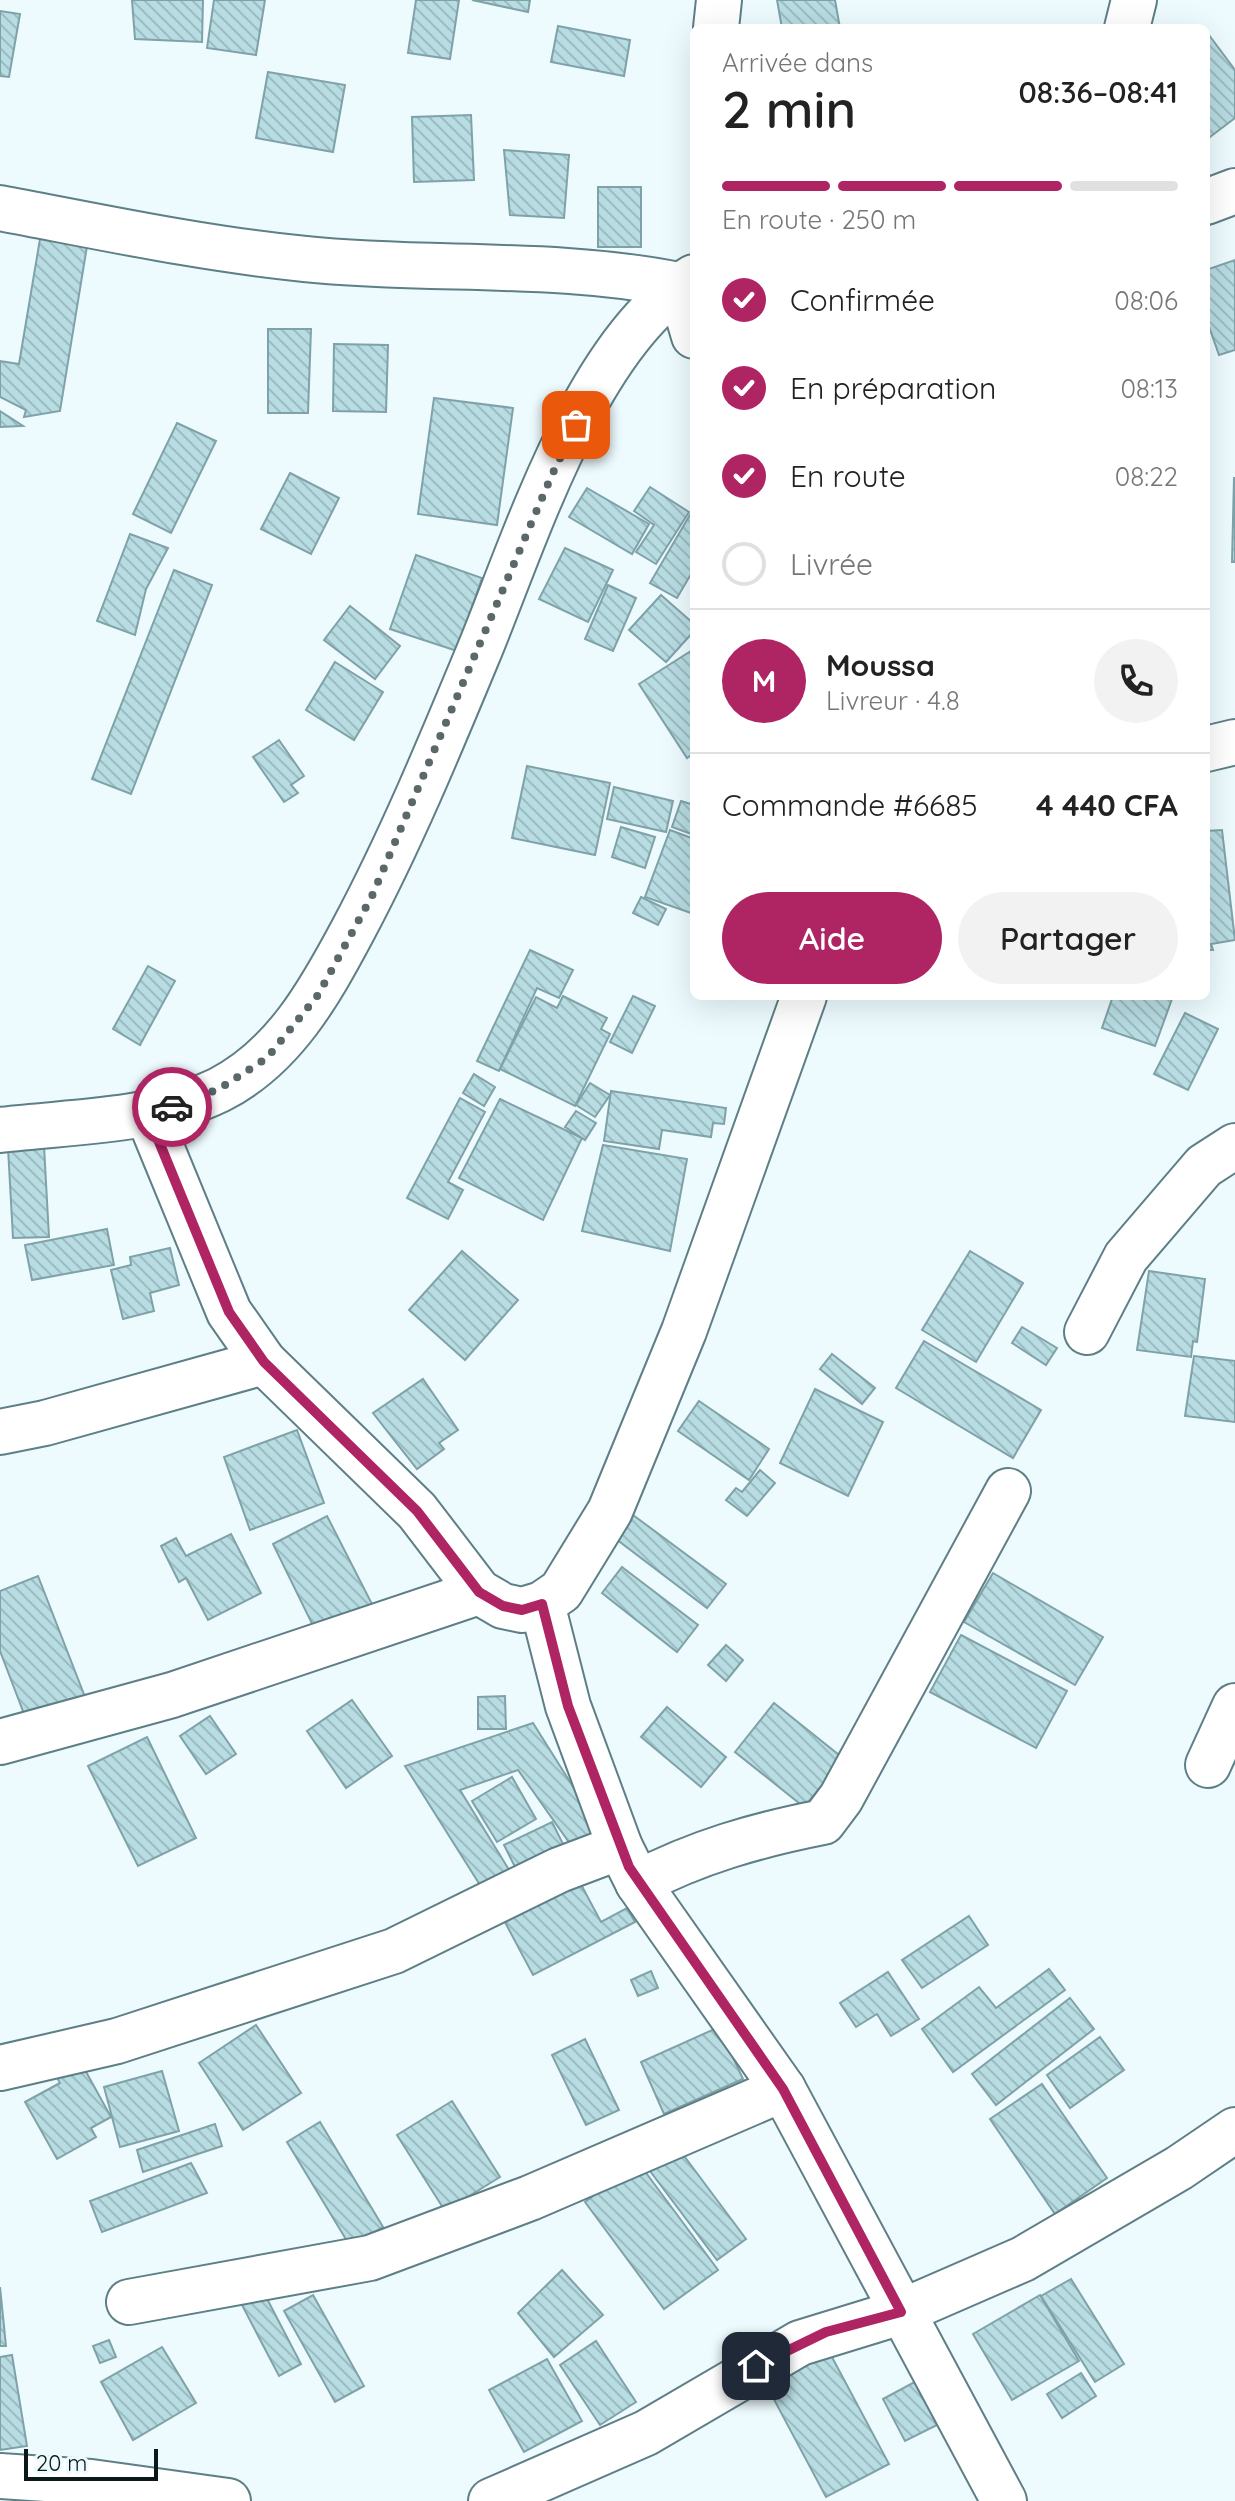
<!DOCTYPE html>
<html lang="fr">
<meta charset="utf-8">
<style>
:root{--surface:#fff;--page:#f2f2f2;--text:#222;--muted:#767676;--line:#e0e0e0;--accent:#af2563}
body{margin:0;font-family:Quicksand,sans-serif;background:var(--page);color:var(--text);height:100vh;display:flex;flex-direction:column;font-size:30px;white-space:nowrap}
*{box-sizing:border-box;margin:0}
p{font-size:26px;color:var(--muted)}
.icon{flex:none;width:44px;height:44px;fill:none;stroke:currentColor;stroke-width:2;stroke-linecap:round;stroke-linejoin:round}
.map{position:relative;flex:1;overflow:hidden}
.sheet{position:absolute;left:690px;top:24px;width:520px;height:976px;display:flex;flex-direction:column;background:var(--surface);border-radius:12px;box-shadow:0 8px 32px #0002}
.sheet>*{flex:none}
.scale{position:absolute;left:24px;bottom:20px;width:134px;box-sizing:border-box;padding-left:8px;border:4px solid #0b191b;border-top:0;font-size:22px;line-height:28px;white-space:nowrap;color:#0b191b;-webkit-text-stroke:6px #edfbfe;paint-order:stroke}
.pin{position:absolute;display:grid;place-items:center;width:68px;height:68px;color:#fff;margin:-34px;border-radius:16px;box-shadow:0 4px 12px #0006}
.courier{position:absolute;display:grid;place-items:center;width:80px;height:80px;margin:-40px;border:6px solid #af2563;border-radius:50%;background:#fff;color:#222;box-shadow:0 2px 10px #0007}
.head em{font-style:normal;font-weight:600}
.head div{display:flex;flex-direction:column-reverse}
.head{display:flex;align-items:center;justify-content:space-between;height:136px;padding:0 32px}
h1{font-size:52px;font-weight:600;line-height:60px}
.bar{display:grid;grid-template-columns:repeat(4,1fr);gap:12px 8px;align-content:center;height:96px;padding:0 32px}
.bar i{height:10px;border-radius:6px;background:var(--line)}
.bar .on{background:var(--accent)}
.bar p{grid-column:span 4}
.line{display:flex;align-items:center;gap:20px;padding:0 32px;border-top:2px solid var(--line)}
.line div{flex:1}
.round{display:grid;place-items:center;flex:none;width:84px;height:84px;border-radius:42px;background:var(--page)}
ol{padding:0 32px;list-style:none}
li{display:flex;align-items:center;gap:24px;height:88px}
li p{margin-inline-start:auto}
li .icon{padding:8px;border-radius:50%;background:var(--accent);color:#fff;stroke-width:4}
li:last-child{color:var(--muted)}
li i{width:44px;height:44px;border:4px solid var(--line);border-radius:50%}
.button{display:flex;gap:16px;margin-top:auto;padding:16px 32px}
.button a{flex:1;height:92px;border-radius:48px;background:var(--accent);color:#fff;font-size:32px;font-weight:600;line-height:92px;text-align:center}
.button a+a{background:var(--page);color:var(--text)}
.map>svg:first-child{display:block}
.building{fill:url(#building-back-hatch);stroke:#7fa2a8;stroke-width:2}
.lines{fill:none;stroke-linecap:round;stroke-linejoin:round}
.minor-casing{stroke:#5d7f85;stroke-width:48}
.minor{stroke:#fff;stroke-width:44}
.done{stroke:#5a686a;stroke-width:8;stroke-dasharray:0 14.4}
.route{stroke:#af2563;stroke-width:10}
</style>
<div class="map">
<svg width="1235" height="2501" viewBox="0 0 1235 2501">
<defs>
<pattern id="building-back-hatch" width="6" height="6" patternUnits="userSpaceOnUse" patternTransform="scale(2)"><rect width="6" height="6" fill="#b7dce2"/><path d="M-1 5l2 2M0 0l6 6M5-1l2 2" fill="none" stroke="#9cbcc1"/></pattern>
</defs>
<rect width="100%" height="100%" fill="#edfbfe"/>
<!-- building -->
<g class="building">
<polygon points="132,0 203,0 202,42 135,39"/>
<polygon points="214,0 265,0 256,55 207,48"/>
<polygon points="416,0 459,0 450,59 408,53"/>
<polygon points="472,0 530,0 528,12"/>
<polygon points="777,0 835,0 840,28 782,28"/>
<polygon points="0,11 20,14 9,77 0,76"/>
<polygon points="558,26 630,40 624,76 551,62"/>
<polygon points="1206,31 1235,70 1235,118 1206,140"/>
<polygon points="268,72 345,85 333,152 256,138"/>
<polygon points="471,115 474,180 414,182 412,117"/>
<polygon points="504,150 569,155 564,218 510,215"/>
<rect x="598" y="187" width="43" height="60"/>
<polygon points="41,233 88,240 60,411 24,417 26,410 0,397 0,361 19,364"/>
<polygon points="1235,260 1235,350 1219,355 1206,318 1206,270"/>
<polygon points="268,329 311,329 308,413 268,413"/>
<polygon points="334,344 388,345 386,412 333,411"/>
<polygon points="434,398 513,408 497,525 418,514"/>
<polygon points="0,411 23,426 0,427"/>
<polygon points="177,423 216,441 171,533 133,514"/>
<polygon points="290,473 339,498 311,554 261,529"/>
<polygon points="1234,478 1235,478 1235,562 1232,562"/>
<polygon points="650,487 689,512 656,564 636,552 654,525 634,511"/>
<polygon points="587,488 649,524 632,554 569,517"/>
<polygon points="694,508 694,569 677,598 650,583"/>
<polygon points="130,534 168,548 146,589 135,635 97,621"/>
<polygon points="565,548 613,570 588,622 539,599"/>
<polygon points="416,555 482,578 457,651 390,629"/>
<polygon points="174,570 212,585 131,794 92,779"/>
<polygon points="608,585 636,598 613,651 585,639"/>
<polygon points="661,595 694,624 694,631 666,662 629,630"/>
<polygon points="350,606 400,646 375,679 324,640"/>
<polygon points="694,649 694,753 687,758 639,684"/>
<polygon points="335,662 383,692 354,740 306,710"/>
<polygon points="279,740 304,776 291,785 298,793 284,802 253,757"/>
<polygon points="527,766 610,783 595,855 512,838"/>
<polygon points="614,787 673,801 666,832 607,819"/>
<polygon points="681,801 694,805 694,835 672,827"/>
<polygon points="621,827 655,837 645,868 612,857"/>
<polygon points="670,830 694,839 694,914 645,897"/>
<polygon points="1222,830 1235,940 1211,944 1213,950 1206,950 1206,831"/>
<polygon points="641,897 666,909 658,925 633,913"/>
<polygon points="530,950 573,970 559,998 537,988 499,1071 477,1061"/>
<polygon points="148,966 175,981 140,1045 113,1029"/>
<polygon points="563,996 607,1018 601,1029 610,1034 575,1106 500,1069 536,997 557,1008"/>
<polygon points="633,996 655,1006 632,1053 610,1042"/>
<polygon points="1113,996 1173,996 1155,1046 1102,1028"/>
<polygon points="1185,1013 1218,1029 1188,1090 1154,1074"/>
<polygon points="474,1074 495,1087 484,1106 463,1093"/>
<polygon points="590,1083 610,1095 595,1117 576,1105"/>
<polygon points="611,1091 726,1108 724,1124 713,1123 711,1137 662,1130 659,1149 604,1141"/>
<polygon points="460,1098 485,1112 448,1182 463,1190 448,1219 407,1198"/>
<polygon points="500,1099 582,1138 543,1220 459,1178"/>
<polygon points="576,1111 596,1123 585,1140 565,1127"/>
<polygon points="603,1145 687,1159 670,1251 582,1231"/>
<polygon points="44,1146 49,1237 13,1238 8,1148"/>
<polygon points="107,1229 114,1265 32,1280 25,1245"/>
<polygon points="170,1248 179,1285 150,1293 154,1311 123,1319 111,1270 131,1265 130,1257"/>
<polygon points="462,1251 518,1300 465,1360 409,1310"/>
<polygon points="970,1251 1023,1283 976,1362 922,1330"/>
<polygon points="1149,1271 1205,1279 1197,1342 1193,1341 1191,1357 1137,1350"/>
<polygon points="1022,1327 1057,1348 1046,1365 1012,1343"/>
<polygon points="924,1341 1041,1410 1013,1458 896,1388"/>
<polygon points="832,1354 875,1388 862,1404 820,1369"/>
<polygon points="1194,1356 1235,1361 1235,1422 1185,1416"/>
<polygon points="423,1379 458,1430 439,1443 444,1449 417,1469 373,1413"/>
<polygon points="815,1389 883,1422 848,1496 780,1463"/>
<polygon points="699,1401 769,1449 749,1480 678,1431"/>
<polygon points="297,1430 324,1503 250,1530 224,1457"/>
<polygon points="760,1470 775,1483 747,1516 726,1500 736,1488 742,1492"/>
<polygon points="633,1515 726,1584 707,1608 616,1539"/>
<polygon points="327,1516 374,1608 318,1636 273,1544"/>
<polygon points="231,1534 261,1593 208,1620 186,1578 179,1582 161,1546 176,1538 186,1556"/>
<polygon points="622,1567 698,1625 677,1652 602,1593"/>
<polygon points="993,1573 1103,1637 1075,1685 964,1622"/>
<polygon points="38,1576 85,1697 26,1719 0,1651 0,1591"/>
<polygon points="961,1635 1067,1691 1036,1748 930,1692"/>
<polygon points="726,1645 743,1660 726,1681 708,1665"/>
<polygon points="505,1696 506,1729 478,1729 478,1697"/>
<polygon points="352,1700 392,1756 346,1788 307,1731"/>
<polygon points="774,1703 844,1759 804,1807 735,1752"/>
<polygon points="667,1707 726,1757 701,1787 641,1737"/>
<polygon points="210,1716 236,1754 206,1774 180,1736"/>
<polygon points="533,1723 604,1836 573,1848 518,1770 460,1790 511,1873 480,1885 405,1766"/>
<polygon points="147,1737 196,1838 138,1866 88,1766"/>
<polygon points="512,1777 536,1819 497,1842 472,1801"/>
<polygon points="552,1822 568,1854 520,1877 504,1845"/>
<polygon points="576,1875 601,1922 627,1908 635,1922 533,1975 497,1907"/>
<polygon points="969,1916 988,1945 922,1988 902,1960"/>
<polygon points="1049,1969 1065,1990 953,2072 922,2029 979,1987 996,2008"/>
<polygon points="651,1971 658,1988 638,1996 631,1980"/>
<polygon points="888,1972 919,2019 891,2036 877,2014 856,2027 840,2003"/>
<polygon points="1070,1998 1094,2029 996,2105 972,2074"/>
<polygon points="256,2025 301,2093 243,2130 199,2063"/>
<polygon points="719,2027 743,2079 664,2114 641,2062"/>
<polygon points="1100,2037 1124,2070 1070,2108 1047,2075"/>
<polygon points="585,2039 619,2110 586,2125 552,2055"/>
<polygon points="79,2059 111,2117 91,2128 96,2137 57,2159 25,2102 60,2083 54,2072"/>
<polygon points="162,2071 179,2131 120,2147 104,2087"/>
<polygon points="1042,2084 1107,2178 1055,2214 990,2119"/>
<polygon points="452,2101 500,2177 445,2211 397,2135"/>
<polygon points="320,2122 383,2227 350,2246 287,2142"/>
<polygon points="215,2124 222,2146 143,2172 137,2150"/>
<polygon points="676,2145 746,2239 717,2260 647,2167"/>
<polygon points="638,2162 718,2270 664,2309 585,2202"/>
<polygon points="191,2163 207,2193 102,2232 90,2201"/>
<polygon points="562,2270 603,2315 554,2357 518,2313"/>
<polygon points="1071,2279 1124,2364 1095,2382 1041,2296"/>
<polygon points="0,2287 6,2346 0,2346"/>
<polygon points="264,2293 301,2364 279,2376 242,2305"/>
<polygon points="313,2295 364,2386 335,2402 284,2311"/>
<polygon points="1040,2295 1079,2361 1012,2400 973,2334"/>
<polygon points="109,2340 116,2357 100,2363 93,2346"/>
<polygon points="596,2341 636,2402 600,2425 560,2365"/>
<polygon points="825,2344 889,2464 826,2497 762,2377"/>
<polygon points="162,2347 196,2403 133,2440 101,2382"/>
<polygon points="12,2355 27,2446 0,2450 0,2357"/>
<polygon points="547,2359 582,2421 524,2452 489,2390"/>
<polygon points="1081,2373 1096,2396 1062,2418 1047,2394"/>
<polygon points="922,2378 945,2421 905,2441 883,2399"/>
</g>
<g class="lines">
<defs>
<g id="minor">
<polyline points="716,28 719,0"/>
<polyline points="1127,28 1134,0"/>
<polyline points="1206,202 1235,191"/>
<path d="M0,208C101,227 203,249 305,259C430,272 553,260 679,285L694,336"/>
<polyline points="1206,749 1235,742"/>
<polyline points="148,1115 229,1312 264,1362 417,1511 479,1592 503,1606 522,1610 542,1604 561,1591 610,1511 684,1331 804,996"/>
<path d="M0,1130C74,1121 151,1123 219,1090C284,1057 320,992 353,930C401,840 441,743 480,649C526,537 587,340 694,277"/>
<polyline points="1087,1332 1126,1257 1204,1166 1235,1146"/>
<polyline points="0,1432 45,1423 264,1362"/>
<path d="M542,1604L568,1706L620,1847L638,1883C697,1852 757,1835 823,1822L841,1798L1008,1491"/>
<polyline points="0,1742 172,1695 479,1592"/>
<polyline points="1208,1765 1235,1706"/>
<polyline points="638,1883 783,2089 1004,2501"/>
<polyline points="0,2068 117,2041 394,1951 559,1870 620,1847"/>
<polyline points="129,2302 370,2258 530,2198 783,2089"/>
<polyline points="0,2476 91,2482 228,2501"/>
<polyline points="491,2501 646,2433 800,2343 901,2312 1023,2259 1179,2168 1235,2130"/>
</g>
</defs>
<!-- minor casing -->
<use href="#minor" class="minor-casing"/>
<!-- minor -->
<use href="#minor" class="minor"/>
</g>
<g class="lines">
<!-- done -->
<polyline class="done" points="172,1107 219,1089 267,1058 318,995 372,896 551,477 576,425"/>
<!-- route -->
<polyline class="route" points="172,1107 148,1115 229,1312 264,1362 417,1511 479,1592 503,1606 522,1610 542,1604 568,1706 629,1867 783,2089 901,2312 826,2332 756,2366"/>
</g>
</svg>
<div class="scale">20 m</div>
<div class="pin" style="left:576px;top:425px;background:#ea580c"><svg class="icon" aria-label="bag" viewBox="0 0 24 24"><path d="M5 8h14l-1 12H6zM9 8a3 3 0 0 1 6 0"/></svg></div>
<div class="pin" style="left:756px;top:2366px;background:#1f2937"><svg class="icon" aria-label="home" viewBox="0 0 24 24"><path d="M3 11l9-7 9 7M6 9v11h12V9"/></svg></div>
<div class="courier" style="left:172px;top:1107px"><svg class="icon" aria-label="car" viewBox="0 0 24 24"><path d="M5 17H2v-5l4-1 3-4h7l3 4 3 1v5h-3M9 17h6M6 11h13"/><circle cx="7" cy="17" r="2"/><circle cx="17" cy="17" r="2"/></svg></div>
<section class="sheet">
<div class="head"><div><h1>2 min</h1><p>Arrivée dans</p></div><em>08:36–08:41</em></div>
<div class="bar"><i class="on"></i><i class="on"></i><i class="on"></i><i></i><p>En route · 250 m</p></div>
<ol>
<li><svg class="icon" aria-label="check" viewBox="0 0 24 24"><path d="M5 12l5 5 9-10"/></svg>Confirmée<p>08:06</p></li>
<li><svg class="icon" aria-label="check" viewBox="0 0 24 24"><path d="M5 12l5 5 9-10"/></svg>En préparation<p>08:13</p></li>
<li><svg class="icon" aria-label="check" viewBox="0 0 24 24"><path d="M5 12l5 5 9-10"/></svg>En route<p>08:22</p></li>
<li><i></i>Livrée</li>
</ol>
<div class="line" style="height:144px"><b class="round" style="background:var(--accent);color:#fff">M</b><div><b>Moussa</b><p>Livreur · 4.8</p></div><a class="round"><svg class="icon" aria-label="phone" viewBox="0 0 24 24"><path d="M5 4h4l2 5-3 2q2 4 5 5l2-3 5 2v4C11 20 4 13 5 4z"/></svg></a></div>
<div class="line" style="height:104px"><div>Commande #6685</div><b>4 440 CFA</b></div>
<div class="button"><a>Aide</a><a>Partager</a></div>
</section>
</div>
